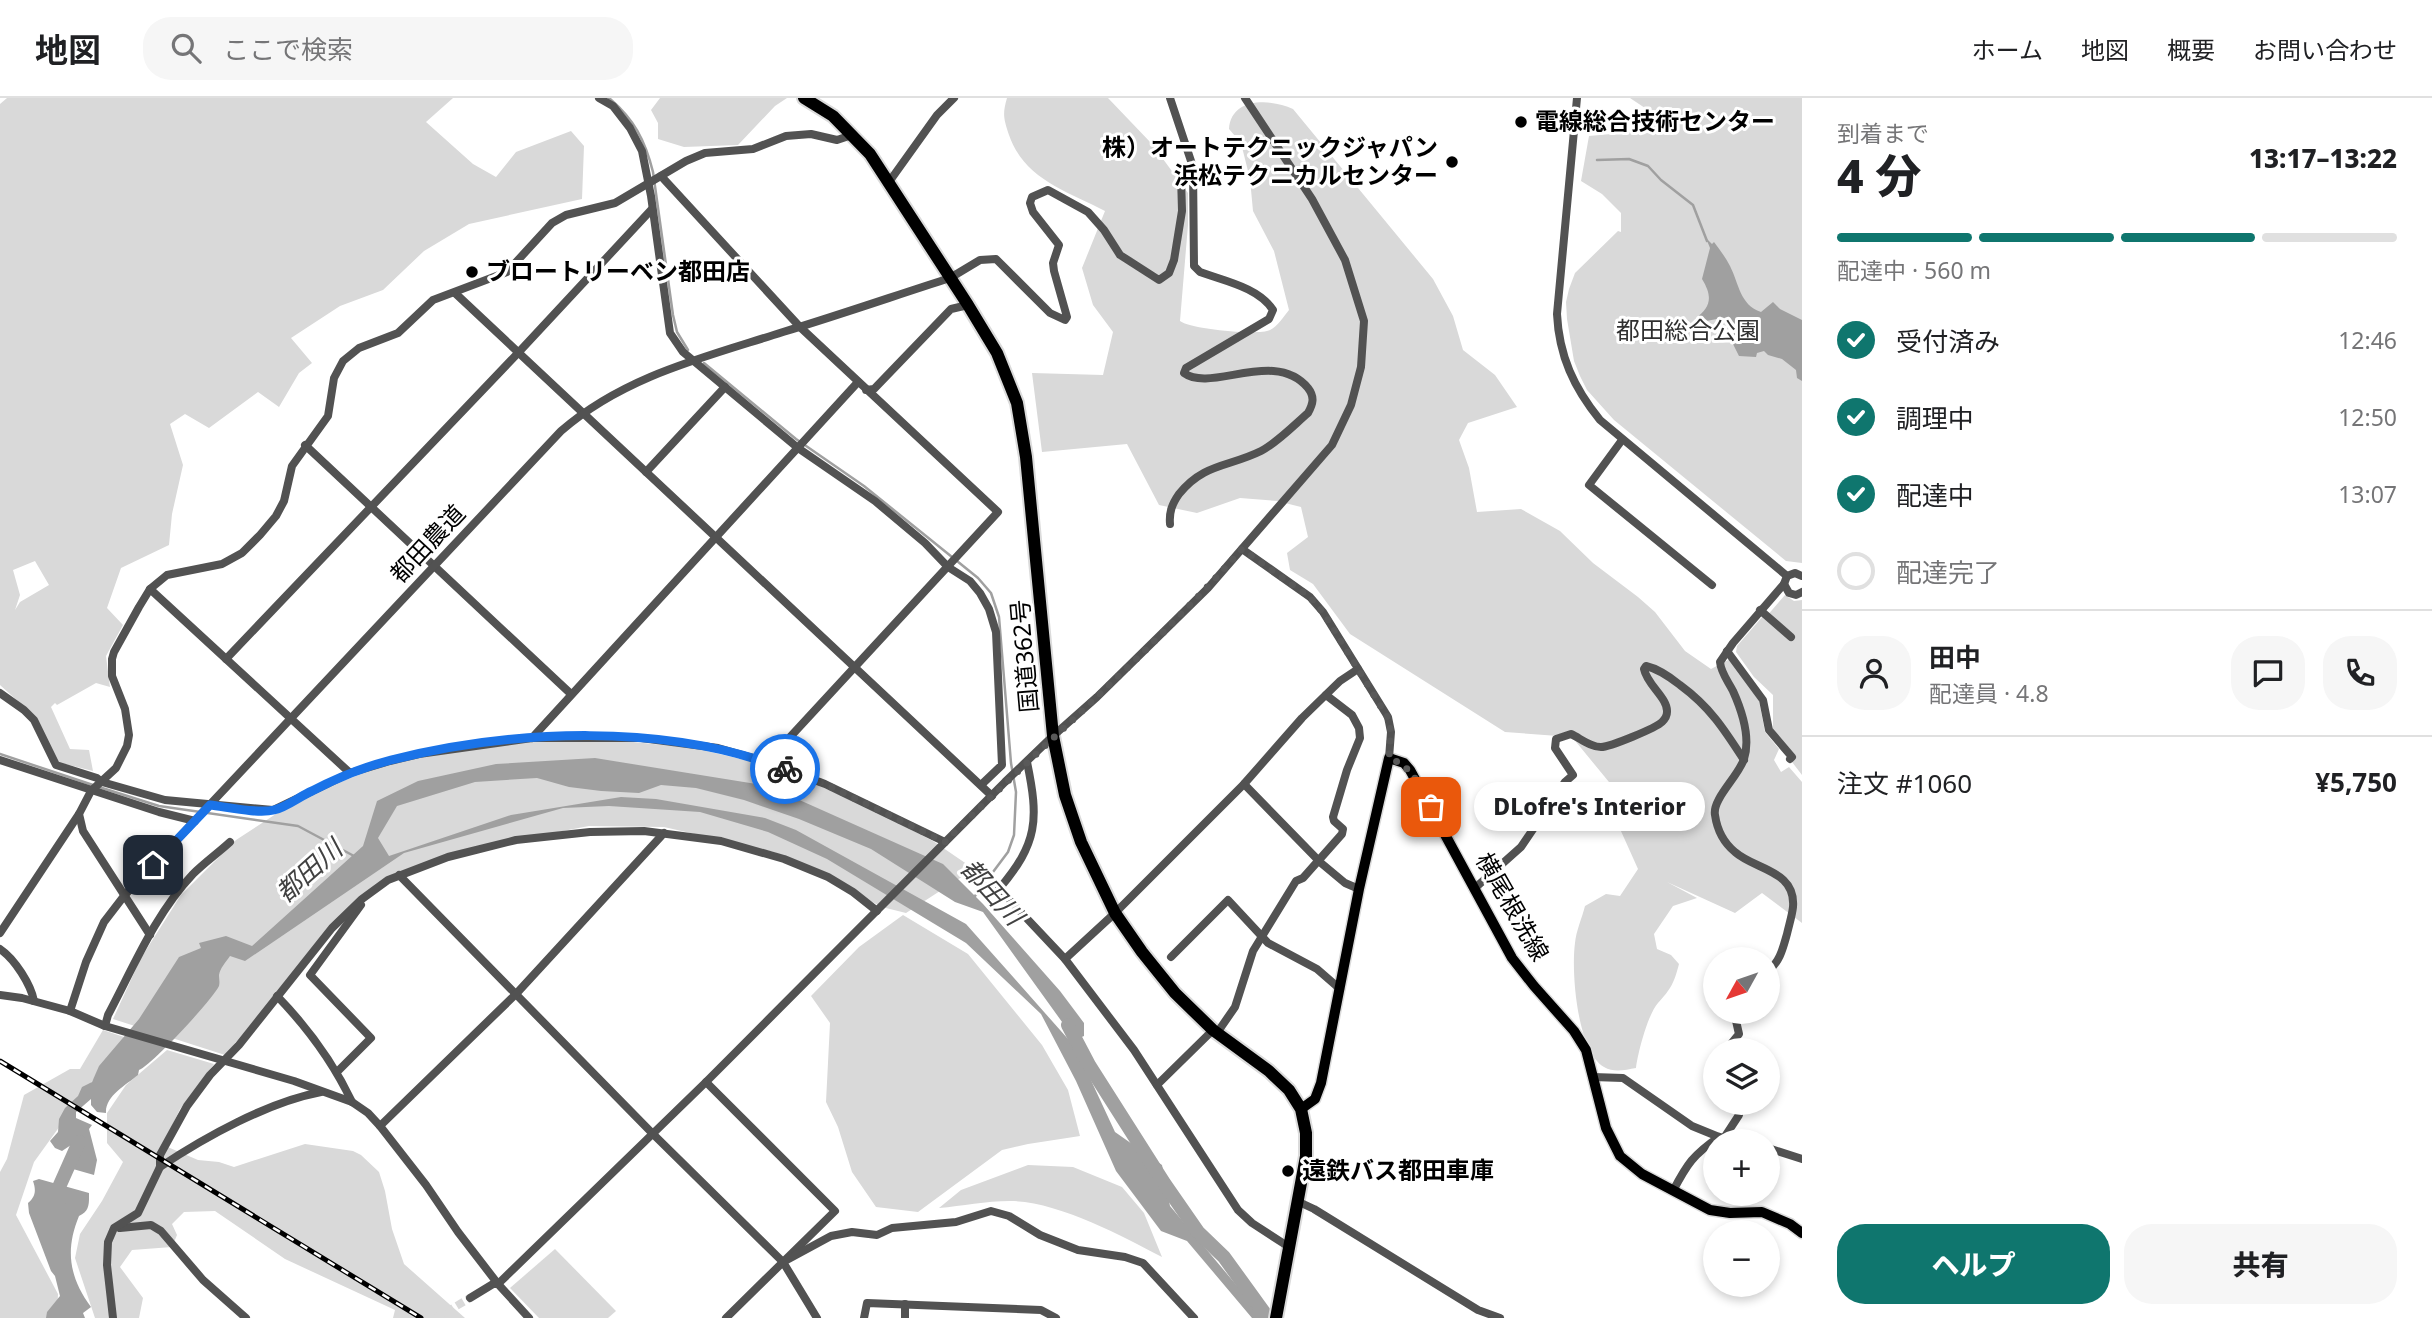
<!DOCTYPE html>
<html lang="ja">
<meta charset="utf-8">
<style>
:root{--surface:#fff;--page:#f6f6f6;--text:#202124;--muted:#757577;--line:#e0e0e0;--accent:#0f766e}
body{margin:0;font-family:"Noto Sans","Noto Sans JP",sans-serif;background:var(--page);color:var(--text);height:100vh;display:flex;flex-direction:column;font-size:26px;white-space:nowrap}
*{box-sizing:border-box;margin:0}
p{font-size:23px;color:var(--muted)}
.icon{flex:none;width:38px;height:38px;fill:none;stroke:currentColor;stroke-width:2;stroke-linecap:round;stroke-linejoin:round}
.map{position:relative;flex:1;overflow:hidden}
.drawer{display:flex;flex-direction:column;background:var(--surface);width:630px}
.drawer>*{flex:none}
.needle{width:46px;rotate:230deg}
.tools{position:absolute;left:1703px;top:849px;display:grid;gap:14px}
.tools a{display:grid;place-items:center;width:77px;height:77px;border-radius:50%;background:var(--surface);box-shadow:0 4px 10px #0003;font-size:35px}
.pin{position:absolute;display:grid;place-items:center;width:60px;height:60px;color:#fff;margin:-30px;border-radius:14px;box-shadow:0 4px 10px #0006}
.courier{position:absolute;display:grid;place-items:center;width:70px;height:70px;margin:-35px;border:5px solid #1a73e8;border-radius:50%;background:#fff;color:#222;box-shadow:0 2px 9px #0007}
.bubble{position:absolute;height:49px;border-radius:24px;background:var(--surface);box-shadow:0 4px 10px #0003;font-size:23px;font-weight:800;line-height:49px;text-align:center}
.summary em{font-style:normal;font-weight:800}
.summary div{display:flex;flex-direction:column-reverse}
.summary{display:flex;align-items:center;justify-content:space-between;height:119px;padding:0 35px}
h1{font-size:46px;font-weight:800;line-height:52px}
.bar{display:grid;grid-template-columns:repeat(4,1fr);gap:10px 7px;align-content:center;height:84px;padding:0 35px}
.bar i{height:9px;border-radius:5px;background:var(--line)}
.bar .current{background:var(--accent)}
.bar p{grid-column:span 4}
.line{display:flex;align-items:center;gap:18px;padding:0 35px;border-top:2px solid var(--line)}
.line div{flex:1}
.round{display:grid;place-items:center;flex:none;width:74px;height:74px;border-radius:28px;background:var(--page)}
ol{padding:0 35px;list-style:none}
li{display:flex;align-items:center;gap:21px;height:77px}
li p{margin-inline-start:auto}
li .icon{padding:7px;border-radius:50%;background:var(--accent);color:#fff;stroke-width:4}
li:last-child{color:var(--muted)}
li i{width:38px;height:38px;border:4px solid var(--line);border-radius:50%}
.cta{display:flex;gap:14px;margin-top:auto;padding:14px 35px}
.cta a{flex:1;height:80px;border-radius:28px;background:var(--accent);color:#fff;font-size:28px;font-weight:800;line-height:80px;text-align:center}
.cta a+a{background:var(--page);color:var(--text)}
header{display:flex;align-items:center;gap:42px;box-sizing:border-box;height:98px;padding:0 35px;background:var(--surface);border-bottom:2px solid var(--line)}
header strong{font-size:33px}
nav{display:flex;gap:38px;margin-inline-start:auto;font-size:24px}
.search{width:490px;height:63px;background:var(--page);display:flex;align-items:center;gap:18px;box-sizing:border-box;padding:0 24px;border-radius:28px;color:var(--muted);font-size:26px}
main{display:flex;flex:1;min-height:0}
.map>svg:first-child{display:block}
.green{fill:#d9d9d9;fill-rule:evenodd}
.water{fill:#a0a0a0}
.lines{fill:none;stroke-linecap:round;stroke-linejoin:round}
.stream{stroke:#a0a0a0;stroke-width:2.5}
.river{stroke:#a0a0a0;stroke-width:14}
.minor-tunnel{stroke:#d9d9d9;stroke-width:8;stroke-dasharray:8 4;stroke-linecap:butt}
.major-casing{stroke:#dbdbdb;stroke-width:13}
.highway-casing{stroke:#dbdbdb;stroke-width:16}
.minor{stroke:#525252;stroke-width:8}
.major{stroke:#000;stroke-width:10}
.highway{stroke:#000;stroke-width:12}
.rail-casing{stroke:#000;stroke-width:5}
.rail{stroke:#fff;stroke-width:2.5;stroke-dasharray:8;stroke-linecap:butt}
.done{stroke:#595959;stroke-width:7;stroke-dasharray:0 12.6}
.route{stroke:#1a73e8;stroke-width:9}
.poi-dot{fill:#000;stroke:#fff;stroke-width:2.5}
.labels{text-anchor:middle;stroke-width:6;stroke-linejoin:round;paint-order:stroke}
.poi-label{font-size:24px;font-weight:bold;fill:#000;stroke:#fff;text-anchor:start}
.park-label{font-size:24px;fill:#303030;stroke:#fff}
.street-label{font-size:24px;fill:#000;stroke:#fff}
.water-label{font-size:26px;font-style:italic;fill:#414141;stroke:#fff}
</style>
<header>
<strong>地図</strong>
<div class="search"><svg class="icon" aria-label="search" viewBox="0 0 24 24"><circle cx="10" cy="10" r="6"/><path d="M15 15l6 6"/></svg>ここで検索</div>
<nav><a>ホーム</a><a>地図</a><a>概要</a><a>お問い合わせ</a></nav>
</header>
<main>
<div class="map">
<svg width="1802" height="1220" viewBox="0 0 1802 1220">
<rect width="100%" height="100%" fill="#fff"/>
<!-- green -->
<g class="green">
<path d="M7,0H453L426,24L473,66L496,79L516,54L571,33L584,48L582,101L469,126L424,153L383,192L340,208L291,240L312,265L299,275L279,309L258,294L209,330L185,316L170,326L183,367L172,416L169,447L121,470L107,510L123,527L106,558L110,589L96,585L57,607L55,605L51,609L70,651L89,652L93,673L57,664L32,616L0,587V6ZM35,463L49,487L20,504L15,512L20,497L13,472Z"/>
<polygon points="660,0 787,0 775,8 738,47 684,49 658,41 658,25 651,12"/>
<path d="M1007,0H1108L1152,46L1188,95V127L1180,223C1190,231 1258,238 1270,232C1277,229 1284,218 1289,212L1274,153L1253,113L1250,81L1241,45L1229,31C1231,0 1269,0 1293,11L1433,181L1453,218L1463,252L1495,277L1517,309L1468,325L1459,342L1469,370L1477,414L1521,411L1560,433L1593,465L1638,499L1655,514L1685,553L1711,571L1730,561L1759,603L1765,634L1779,651L1774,662L1781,674L1789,669L1802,684V825L1762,795L1735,815L1667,784L1697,800L1673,808L1654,836L1657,851L1671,857L1679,866C1674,885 1671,891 1658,905C1648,916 1638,954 1636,970C1625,972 1614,975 1604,969C1577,953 1571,874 1575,845C1576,833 1582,820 1585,808L1606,796L1620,798L1638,771L1616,722L1618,695L1572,639L1505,634L1350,536L1313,486L1290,472L1287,455L1308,439L1301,409L1277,403L1240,400L1197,415L1159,407L1127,346L1042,354L1032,275L1103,277L1113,234L1093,207L1082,170L1105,113C1066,93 1024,81 1009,37C1004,21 1002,17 1007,0Z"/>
<polygon points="1630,0 1802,0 1802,465 1786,463 1614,322 1587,292 1580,278 1574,263 1567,221 1566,204 1569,191 1575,175 1618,133 1621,134 1621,115 1602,96 1581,83 1589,38 1654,32 1651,14"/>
<polygon points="1785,497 1794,503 1802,502 1802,677 1792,664 1796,658 1773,632 1773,597 1754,579 1736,554 1737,548 1763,518 1766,519"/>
<polygon points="537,643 633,644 693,650 776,669 870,710 933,743 974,771 906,815 882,809 774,754 664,729 589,728 500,745 456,756 379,788 358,800 225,957 113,921 141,860 181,797 236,742 302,699 374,671 433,656"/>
<polygon points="903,817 968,856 1042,947 1068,992 1080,1038 1028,1046 1002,1052 918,1114 876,1109 852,1074 838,1029 826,1004 830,925 811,898 859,849"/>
<polygon points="103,932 124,939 34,1064 16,1117 58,1196 57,1220 0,1220 0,1074 7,1061 24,997 70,971 80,971"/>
<polygon points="167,952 214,966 180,1011 163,1047 198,1062 219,1064 234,1069 305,1046 353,1053 361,1057 379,1074 385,1093 392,1131 404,1166 465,1220 393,1220 395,1212 285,1161 215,1113 184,1114 172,1126 177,1137 172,1149 132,1152 120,1169 143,1200 139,1220 95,1220 75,1160 80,1136 102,1103 123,1064 107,1045 107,1015 126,987"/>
<path d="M1028,1067L1073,1069L1122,1089L1144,1115L1162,1159C1120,1137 1057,1103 1010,1103C986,1103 962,1108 939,1110L961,1092Z"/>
<polygon points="555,1151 616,1213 608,1220 539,1220 510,1190"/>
</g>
<!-- water -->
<g class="water">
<path d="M1706,140L1712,146L1714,144C1720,152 1726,160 1730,168C1739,186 1740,207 1761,214L1773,204L1780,211L1802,222V283L1797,280L1796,272L1782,261L1768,257L1764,253L1757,255L1756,259L1739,258L1733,246L1736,239L1722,220L1696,225L1695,221C1711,209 1713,199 1702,181L1710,150Z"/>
<path d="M595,660L768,688L943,766L983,806L1060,893L1084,925V938L1075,942L983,814L955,804L871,751L799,721L744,702L696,690L661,687L639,695L601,693L569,689L537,680L475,684L397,708L378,740L389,758L511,717L621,699L656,701L765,720L796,732L966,826L1076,950L1115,1034L1162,1067L1170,1108L1264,1220H1252L1187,1143L1161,1133L1116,1073L1076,983L1041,916L966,845L827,761L768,734L700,714L609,708L563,710L404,755L245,863L230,858C226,864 220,870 219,877C219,881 220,884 219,888C213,901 151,968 139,972L138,977C126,987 105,998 106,1015L97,1014L91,1007V1001L76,1014V1020L92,1027L89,1031L97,1062L94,1077L73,1071L75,1051L71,1047L62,1053L55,1050L50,1043L58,1034L59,1021L65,1010L78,998L82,989L92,984L99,968L139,921L179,859L201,850L199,845L226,838L252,848L363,748L377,703L418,683L496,666Z"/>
<path d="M39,1081L89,1095C89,1105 90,1113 79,1118C65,1152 69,1179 91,1209L83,1215L85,1220H46L47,1214L60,1198L55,1178L51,1173L29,1115L28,1105C36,1098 36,1092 33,1083Z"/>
</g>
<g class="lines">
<!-- stream -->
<g class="stream">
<path d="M609,0C634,21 645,42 653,74L673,217L677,234L688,252"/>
<polyline points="1597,62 1629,61 1648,68 1661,82 1693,107 1707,143"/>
<polyline points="704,265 796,341 864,388 952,459"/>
<polyline points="957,463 978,480 991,495 999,519 1011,665 1016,694 1014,737 1008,754 975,798"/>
<polyline points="0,656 93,687"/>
<polyline points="99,689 159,708 298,728 354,758"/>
</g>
<!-- river -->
<g class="river">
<polyline points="1068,927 1089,967 1164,1085 1198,1134 1224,1159 1268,1220"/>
<polyline points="59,1104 59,1089 79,1044"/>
</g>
<!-- minor-tunnel -->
<polyline class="minor-tunnel" points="436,1220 470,1200"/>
<defs>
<polyline id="major" points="1301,1011 1315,1001 1321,985 1359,791 1389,660 1404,665 1410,672 1512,860 1534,888 1574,933 1586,952 1606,1030 1620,1058 1642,1076 1710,1112 1730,1115 1762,1114 1790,1126 1802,1135"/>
<polyline id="highway" points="804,0 833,18 870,56 968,207 997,255 1017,305 1026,359 1053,638 1065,697 1081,744 1115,815 1142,854 1175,895 1213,932 1269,973 1289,992 1301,1011 1306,1035 1306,1058 1276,1220"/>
</defs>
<!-- major casing -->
<use href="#major" class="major-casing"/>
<!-- highway casing -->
<use href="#highway" class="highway-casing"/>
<!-- minor -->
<g class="minor">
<polyline points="599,0 613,8 630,30 642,53 651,98 670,235 683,254 798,350 875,403 925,445 948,469 970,483 980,495 989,511 996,534 1002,667 981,687"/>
<path d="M1577,0L1557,216C1559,258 1574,290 1600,322L1787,478"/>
<polyline points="661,78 800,229 998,414 767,664"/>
<polyline points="889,84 937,17 954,0"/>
<polyline points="455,195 992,698"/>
<polyline points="866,292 874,291 951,211 968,207"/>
<polyline points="1622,342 1589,387 1712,487"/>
<polyline points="305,347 571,596"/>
<polyline points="646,374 725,289"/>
<path d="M1170,426C1169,414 1172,406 1179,396C1204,365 1229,369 1261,353C1278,344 1294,327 1308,315C1313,306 1315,299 1308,290C1275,250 1211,295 1184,275L1186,270L1269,221L1273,212C1258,189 1224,183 1200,174L1194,168L1193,69L1170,0"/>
<polyline points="1242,451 1310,499 1323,514 1388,619 1391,634 1389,660"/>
<polyline points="1787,478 1795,475 1802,478"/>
<polyline points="1784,486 1789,495 1796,497 1802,494"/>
<polyline points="150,491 350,675"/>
<polyline points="1760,512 1791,539"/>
<polyline points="1727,553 1763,602 1769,632 1792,659 1790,661"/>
<polyline points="226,561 518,255 652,111"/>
<polyline points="0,595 24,612 34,622 56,667 97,680 102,684 165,702 273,712 350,675 390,663 419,656 532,640 641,640 718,650 767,664 825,686 945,744"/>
<polyline points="532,640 858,284"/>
<polyline points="0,662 159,714 195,723"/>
<path d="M1027,664C1039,722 1038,745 999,791L1065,861L1134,952L1238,1112L1252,1125L1289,1149"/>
<polyline points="1244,686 1321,765 1345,785 1359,791"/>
<polyline points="399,777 653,1036 783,1164 817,1220"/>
<path d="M1475,790L1521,749L1565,684L1573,677L1555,650L1556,641L1571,636C1580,640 1590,649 1601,649C1610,649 1656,630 1662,624C1665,621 1667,618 1667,614C1668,600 1647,587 1644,571L1646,568C1659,571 1670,579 1680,587C1710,609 1724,631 1744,662"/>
<polyline points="0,835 79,716"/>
<polyline points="150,837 83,733 79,716 91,693 116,670 127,648 129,637 125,611 112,578 112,561 114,554 139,509 150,491 167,477 222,466 242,455 260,437 276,418 284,403 292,368 328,318 334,280 343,263 359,250 398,235 433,202 507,174 552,125 566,117 615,105 686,63 705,55 753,51 786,38 811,36 837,42 852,37"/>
<path d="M0,851C15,861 31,887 34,903"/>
<polyline points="1171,859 1228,802 1268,845 1317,871 1340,891"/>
<polyline points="1065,861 1115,815 1244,686 1302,620 1340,583 1358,571"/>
<path d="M1768,873C1780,864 1783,850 1787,836C1789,827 1792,818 1793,809C1796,772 1755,772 1735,754C1724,745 1717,731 1715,717C1712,701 1738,679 1744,661C1751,639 1742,613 1733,593C1728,583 1721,575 1720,564L1733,545L1784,486L1787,478"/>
<polyline points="0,897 22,900 70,913 105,928 294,983 352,1004 368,1015 380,1028 426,1087 458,1134 498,1186 529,1220"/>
<path d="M277,898C308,930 333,964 352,1004"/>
<path d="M70,913L86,864L104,824L124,798L561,333C624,278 705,259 783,234C839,217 894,198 950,180L980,162L996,161L1050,215L1065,222L1067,219L1054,173L1053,165L1059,147L1033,114L1030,105L1032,99L1048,92L1088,114L1104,132L1120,157L1159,182L1169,175L1174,162L1182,113L1181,78L1193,69"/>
<path d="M105,928L108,917C133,870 155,816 193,776C204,765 218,755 230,744"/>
<polyline points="1217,935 1235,909 1253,853 1296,783 1303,780 1342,736 1343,731 1334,723 1333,719 1347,672 1360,640 1359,630 1352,617 1326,597"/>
<polyline points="1726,952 1739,936 1734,914"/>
<polyline points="1715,963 1713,965 1715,973"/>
<polyline points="338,973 371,940 310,877 361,807"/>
<polyline points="1593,979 1623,980 1692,1028 1719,1039 1739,1043"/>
<polyline points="706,984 835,1113 726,1220"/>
<polyline points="1157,987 1213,932"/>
<polyline points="380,1028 516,896 664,735"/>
<polyline points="1724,1040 1739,1017 1735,1004"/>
<polyline points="1768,1050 1802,1061"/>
<path d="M160,1069C205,1039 268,1004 321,994"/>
<path d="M1673,1093C1687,1066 1693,1057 1719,1039"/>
<polyline points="1299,1104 1314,1111 1478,1212 1500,1220"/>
<polyline points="120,1130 151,1127 161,1133 203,1182 246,1220"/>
<polyline points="783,1164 831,1138 852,1134 877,1137 892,1130 956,1124 991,1113 1009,1118 1040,1137 1078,1152 1125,1159 1143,1165 1194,1220"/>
<polyline points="470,1200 493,1186 498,1186 706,984 1005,684 1053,638 1097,599 1208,490 1332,347 1351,307 1361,269 1364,223 1345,162 1312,101 1245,0"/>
<polyline points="113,1220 107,1167 108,1144 114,1130 138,1115 160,1069 160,1057 187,1008 210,977 239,947 332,830 362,801 388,782 448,759 516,742 590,734 644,733 721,743 784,761 828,779 853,794 877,813"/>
<polyline points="864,1220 867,1205 1041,1212 1056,1220"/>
<polyline points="905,1220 905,1206"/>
</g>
<!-- major -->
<use href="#major" class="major"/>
<!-- highway -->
<use href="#highway" class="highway"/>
<defs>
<polyline id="rail" points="0,963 421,1220"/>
</defs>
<!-- rail casing -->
<use href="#rail" class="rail-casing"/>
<!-- rail -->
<use href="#rail" class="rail"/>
</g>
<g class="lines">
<!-- done -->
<path class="done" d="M785,671L825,686L945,744C1043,646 1150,555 1242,451L1310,499L1323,514L1388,620L1391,634L1389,660C1413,669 1419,687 1431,709"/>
<!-- route -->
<path class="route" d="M153,767L210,707C227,709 258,716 274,712C287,709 300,698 312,693C337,680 364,669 391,662C514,631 666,625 785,671"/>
</g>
<!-- markers -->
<g class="poi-dot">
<circle cx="1521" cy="24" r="7"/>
<circle cx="1452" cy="64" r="7"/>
<circle cx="472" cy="174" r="7"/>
<circle cx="1288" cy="1073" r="7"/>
</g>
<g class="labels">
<!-- poi labels -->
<g class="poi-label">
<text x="1535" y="32">電線総合技術センター</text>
<text x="1438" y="58" text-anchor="end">株）オートテクニックジャパン<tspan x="1438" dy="28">浜松テクニカルセンター</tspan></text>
<text x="486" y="182">ブロートリーベン都田店</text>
<text x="1302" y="1081">遠鉄バス都田車庫</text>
</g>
<!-- park labels -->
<g class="park-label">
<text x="1688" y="241">都田総合公園</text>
</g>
<!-- street labels -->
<g class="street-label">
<text transform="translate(428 446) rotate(-47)" y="8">都田農道</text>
<text transform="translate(1025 558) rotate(-95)" y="8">国道362号</text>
<text transform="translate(1512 809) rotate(60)" y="8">横尾根洗線</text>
</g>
<!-- water labels -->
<g class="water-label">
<text transform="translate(309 773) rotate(-42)" y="9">都田川</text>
<text transform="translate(992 794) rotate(48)" y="9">都田川</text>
</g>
</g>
</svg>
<div class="tools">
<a><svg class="needle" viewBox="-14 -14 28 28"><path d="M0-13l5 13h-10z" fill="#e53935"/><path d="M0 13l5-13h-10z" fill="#757577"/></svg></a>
<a><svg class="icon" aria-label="layers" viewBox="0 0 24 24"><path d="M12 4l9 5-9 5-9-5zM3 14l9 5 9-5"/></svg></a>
<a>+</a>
<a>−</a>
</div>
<div class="pin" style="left:1431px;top:709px;background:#ea580c"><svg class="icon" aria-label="bag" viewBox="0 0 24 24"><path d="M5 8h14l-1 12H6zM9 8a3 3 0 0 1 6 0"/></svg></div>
<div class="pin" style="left:153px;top:767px;background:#1f2937"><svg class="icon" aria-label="home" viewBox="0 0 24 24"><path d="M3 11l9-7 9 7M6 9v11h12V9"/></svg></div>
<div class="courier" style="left:785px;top:671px"><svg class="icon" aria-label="bike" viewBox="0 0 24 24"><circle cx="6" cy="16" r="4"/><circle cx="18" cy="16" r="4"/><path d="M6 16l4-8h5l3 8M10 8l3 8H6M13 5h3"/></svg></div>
<div class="bubble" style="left:1474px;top:684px;width:231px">DLofre's Interior</div>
</div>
<section class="drawer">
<div class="summary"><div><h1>4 分</h1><p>到着まで</p></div><em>13:17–13:22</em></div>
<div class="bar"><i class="current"></i><i class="current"></i><i class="current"></i><i></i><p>配達中 · 560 m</p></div>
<ol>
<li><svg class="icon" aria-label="check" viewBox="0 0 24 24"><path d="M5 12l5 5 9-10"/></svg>受付済み<p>12:46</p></li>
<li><svg class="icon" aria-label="check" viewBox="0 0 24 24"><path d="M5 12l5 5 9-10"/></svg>調理中<p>12:50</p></li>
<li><svg class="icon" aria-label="check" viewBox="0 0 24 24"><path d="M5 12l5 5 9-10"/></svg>配達中<p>13:07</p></li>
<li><i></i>配達完了</li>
</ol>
<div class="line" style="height:126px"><a class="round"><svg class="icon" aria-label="person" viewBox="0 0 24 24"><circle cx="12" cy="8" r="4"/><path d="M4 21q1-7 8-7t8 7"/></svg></a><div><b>田中</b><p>配達員 · 4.8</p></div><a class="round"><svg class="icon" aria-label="chat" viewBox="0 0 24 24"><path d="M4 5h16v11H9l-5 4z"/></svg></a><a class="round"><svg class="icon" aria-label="phone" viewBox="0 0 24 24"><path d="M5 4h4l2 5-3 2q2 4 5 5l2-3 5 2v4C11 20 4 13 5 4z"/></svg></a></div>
<div class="line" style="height:91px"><div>注文 #1060</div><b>¥5,750</b></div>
<div class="cta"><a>ヘルプ</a><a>共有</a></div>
</section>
</main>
